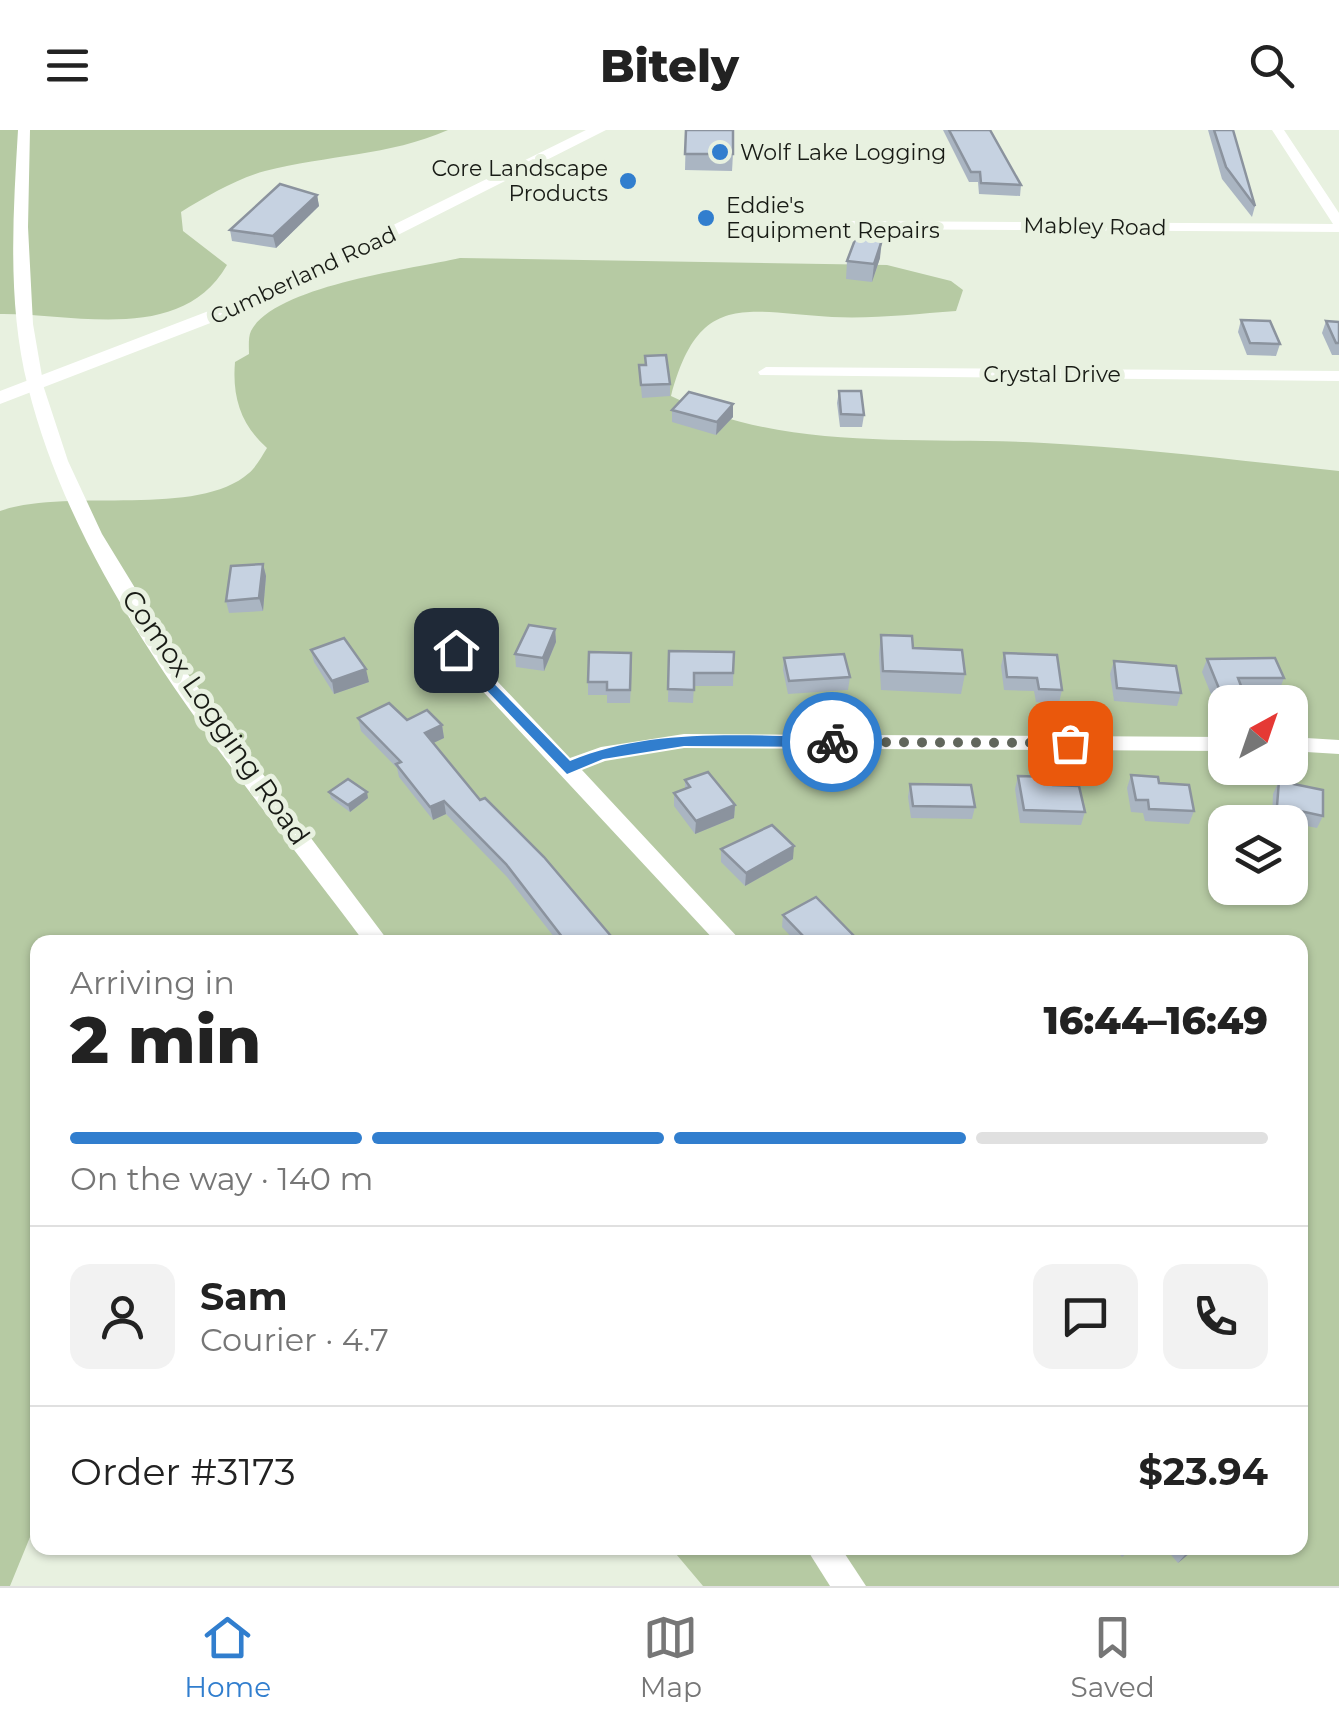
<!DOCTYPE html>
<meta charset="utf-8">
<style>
:root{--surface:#fff;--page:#f2f2f2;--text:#222;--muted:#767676;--line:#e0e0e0;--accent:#317ece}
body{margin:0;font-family:Montserrat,sans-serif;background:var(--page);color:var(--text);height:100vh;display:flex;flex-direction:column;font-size:38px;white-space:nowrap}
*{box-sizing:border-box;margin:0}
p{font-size:32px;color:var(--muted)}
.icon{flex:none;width:55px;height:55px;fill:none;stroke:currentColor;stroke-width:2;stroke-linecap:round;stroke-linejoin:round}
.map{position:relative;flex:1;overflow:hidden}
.sheet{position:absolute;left:30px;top:805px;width:1278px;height:620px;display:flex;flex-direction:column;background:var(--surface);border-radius:20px;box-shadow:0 2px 8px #0004}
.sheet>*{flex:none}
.needle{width:65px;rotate:40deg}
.fabs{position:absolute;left:1208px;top:555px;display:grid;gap:20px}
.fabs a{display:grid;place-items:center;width:100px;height:100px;border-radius:20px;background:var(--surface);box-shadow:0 2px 8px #0004;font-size:50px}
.pin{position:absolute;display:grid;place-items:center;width:85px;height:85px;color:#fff;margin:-42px;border-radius:20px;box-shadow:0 5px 15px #0006}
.courier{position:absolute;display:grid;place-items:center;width:100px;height:100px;margin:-50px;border:8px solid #317ece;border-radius:50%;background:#fff;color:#222;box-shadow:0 2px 12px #0007}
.summary em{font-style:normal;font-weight:800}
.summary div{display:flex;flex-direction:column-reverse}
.summary{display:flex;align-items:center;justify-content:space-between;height:170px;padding:0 40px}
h1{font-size:65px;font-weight:800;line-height:75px}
.bar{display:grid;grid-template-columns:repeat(4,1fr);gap:15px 10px;align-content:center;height:120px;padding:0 40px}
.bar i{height:12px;border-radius:8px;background:var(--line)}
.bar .active{background:var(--accent)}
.bar p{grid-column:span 4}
.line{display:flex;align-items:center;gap:25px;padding:0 40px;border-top:2px solid var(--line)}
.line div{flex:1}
.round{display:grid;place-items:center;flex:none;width:105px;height:105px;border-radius:20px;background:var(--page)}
header{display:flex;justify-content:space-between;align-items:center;height:130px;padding:0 40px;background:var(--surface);font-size:45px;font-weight:800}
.tab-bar{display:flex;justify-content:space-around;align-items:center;height:140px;border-top:2px solid var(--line);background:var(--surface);font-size:28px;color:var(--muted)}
.tab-bar a{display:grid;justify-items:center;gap:5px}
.tab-bar .active{color:var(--accent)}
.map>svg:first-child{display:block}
.green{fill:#b6caa3;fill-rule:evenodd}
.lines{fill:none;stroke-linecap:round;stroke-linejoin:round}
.minor{fill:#fff;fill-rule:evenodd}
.tertiary{fill:#fff;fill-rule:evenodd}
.wall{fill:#aab5c2}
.shaded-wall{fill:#8b939e}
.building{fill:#c6d2e1;stroke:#8b939e;stroke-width:2.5}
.route{fill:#317ece}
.done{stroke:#61665c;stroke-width:10;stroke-dasharray:0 18}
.poi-dot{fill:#317ece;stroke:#e8f1e0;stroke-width:4}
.labels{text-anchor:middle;stroke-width:10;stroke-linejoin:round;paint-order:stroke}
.far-poi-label{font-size:22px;fill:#181b15;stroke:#e8f1e0;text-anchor:start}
.far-street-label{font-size:22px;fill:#181b15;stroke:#e8f1e0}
.street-label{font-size:28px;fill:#181b15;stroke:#e8f1e0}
</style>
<header><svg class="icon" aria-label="menu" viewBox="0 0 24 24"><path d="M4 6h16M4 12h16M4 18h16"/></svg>Bitely<svg class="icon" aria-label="search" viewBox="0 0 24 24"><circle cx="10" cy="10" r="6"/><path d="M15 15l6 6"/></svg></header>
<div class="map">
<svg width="1339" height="1456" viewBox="0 0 1339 1456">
<rect width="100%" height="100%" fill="#e8f1e0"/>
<!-- green -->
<g class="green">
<path d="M0,0H448C389,26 327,25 265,41C236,49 207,66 181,82L183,101L227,135C181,215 73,183 0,184Z"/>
<path d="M460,128L887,135L951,151L963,160L956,181C914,184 874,189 832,187C745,182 699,160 671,266C785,323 919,306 1044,313C1142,318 1241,331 1339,341V1456H703L671,1418H1300V812H38L37,1390L10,1456H0V381C68,357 197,389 249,343C256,337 262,326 267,318C241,295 232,267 235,232L249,224C249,218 248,207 251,201C274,156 412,139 460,128ZM1225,572H1290V638H1225ZM1225,692H1290V758H1225Z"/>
</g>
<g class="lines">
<!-- minor -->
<g class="minor">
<path d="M18,0H30L28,97L33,194L44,258L68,331L102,404L187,543L389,812H364C240,645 79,463 28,257C7,174 13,85 18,0Z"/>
<polygon points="1272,0 1284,0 1339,83 1339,102 851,99 844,95 851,91 1333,94"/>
<polygon points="766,237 1339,241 1339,251 760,245 758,242"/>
<polygon points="456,514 463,515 570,628 601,617 684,604 1225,607 1225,621 684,618 605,631 582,640 742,812 716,812 449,525 446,520 449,515"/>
<polygon points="1290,607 1339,610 1339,624 1290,621"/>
<polygon points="806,1418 841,1418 866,1456 830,1456"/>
</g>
<!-- tertiary -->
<polygon class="tertiary" points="586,0 606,0 265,172 0,274 0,261 253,164"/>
</g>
<!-- wall -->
<g class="wall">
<polygon points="686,0 733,24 732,41 685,40"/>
<polygon points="943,0 990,0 1021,55 1020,66 979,64 978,52 969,52"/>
<polygon points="1208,0 1233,0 1255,76 1252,87 1222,49"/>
<polygon points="317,65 319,76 276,118 232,111 230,100"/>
<polygon points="880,128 872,152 846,149 847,131"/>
<polygon points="1241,190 1280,214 1276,226 1247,225 1238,202"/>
<polygon points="1326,191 1339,192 1339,225 1332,225 1322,203"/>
<polygon points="645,226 670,254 670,266 642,268 639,235 645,235"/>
<polygon points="839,261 864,285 862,297 840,297 837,273"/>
<polygon points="733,274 733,287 716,305 672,292 672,280"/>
<polygon points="263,434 266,446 263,481 229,483 226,471"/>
<polygon points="555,499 556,512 544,541 516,537 515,524"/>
<polygon points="881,505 913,518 965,544 961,564 881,560 879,524"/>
<polygon points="311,520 369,552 334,564 314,532"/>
<polygon points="669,521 734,522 733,556 694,556 693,573 668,572"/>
<polygon points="1004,523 1062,560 1059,573 1036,572 1034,561 1004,560 1001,536"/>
<polygon points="784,528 850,547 848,560 788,564 783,540"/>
<polygon points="1207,529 1284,548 1279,561 1243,561 1239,572 1215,574 1202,542"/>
<polygon points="1114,531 1181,563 1177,576 1114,571 1110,544"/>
<polygon points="632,536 630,573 607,573 607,565 588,565 588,552"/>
<polygon points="358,588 407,590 442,595 444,608 433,613 480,670 616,812 558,812 507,747 446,684 433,690 399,647 397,638 361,601"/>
<polygon points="1131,645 1159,653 1194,681 1189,694 1145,691 1143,683 1131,682 1127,658"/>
<polygon points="1018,646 1085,682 1081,695 1020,693 1015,659"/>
<polygon points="685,650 735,675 734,688 695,704 674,676 674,663 685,658"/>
<polygon points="1279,651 1323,686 1317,698 1272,689 1273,664"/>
<polygon points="910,654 975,677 972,689 911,688 908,667"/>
<polygon points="329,662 368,668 350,682 331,668"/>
<polygon points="721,719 793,729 745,756 721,732"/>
<polygon points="783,785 858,810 858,812 796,812 782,797"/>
<polygon points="1115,1418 1133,1418 1122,1427"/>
<polygon points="1165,1418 1196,1418 1178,1433"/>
</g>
<!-- shaded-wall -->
<g class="shaded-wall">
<polygon points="317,65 319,76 276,118 273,106"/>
<polygon points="882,110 880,128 872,152 874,134"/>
<polygon points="733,274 733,287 716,305 717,292"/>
<polygon points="263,434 266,446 263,481 259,468"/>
<polygon points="555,499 556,512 544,541 543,528"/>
<polygon points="366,539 369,552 334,564 332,551"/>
<polygon points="442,595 444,608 427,616 425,603"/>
<polygon points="367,662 368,668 350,682 348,675"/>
<polygon points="444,671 446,684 433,690 430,677"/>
<polygon points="735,675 734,688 695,704 696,691"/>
<polygon points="794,716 793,729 745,756 746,743"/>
<polygon points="1191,1418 1196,1418 1178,1433"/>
</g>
<!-- building -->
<g class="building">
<polygon points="686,0 733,0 733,24 685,24"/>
<polygon points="949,0 990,0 1021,55 981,53 980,42 971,42"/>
<polygon points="1214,0 1233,0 1255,76 1226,37"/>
<polygon points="280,54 317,65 273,106 230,100"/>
<polygon points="856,107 882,110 874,134 847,131"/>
<polygon points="1241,190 1270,191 1280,214 1250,213"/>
<polygon points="1326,191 1339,192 1339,213 1336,213"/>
<polygon points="666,225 670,254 641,255 639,235 646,235 645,226"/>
<polygon points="839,261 861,261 864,285 841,284"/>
<polygon points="689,262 733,274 717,292 672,280"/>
<polygon points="263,434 259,468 226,471 231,436"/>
<polygon points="529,495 555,499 543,528 515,524"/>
<polygon points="881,505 912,506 913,518 962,520 965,544 883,541"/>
<polygon points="344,508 366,539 332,551 311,520"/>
<polygon points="669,521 734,522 733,543 694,543 694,560 668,559"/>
<polygon points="589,522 631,523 630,560 607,560 607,552 588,552"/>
<polygon points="1004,523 1057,525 1062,560 1039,559 1037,548 1007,547"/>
<polygon points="844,524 850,547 789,551 784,528"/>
<polygon points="1275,528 1284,548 1238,548 1243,561 1220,561 1207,529"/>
<polygon points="1114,531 1176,536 1181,563 1117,558"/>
<polygon points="389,573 407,590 427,580 442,595 425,603 480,670 485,668 544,727 616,812 566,812 506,734 444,671 430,677 396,634 401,632 358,588"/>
<polygon points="708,642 735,675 696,691 674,663 690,657 685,650"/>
<polygon points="1131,645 1158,647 1159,653 1189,655 1194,681 1149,679 1148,670 1136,670"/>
<polygon points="1018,646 1052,647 1053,655 1079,656 1085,682 1024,680"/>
<polygon points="348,649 367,662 348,675 329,662"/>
<polygon points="1279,651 1323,660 1323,686 1277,676"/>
<polygon points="910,654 971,655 975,677 913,676"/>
<polygon points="772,695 794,716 746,743 721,719"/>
<polygon points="816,767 858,810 853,812 809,812 783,785"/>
</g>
<!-- route -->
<path class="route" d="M456,515L570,631C651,597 745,606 832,607L839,612L832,617L684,616L603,629L567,644L451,523L449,520Z"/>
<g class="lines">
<!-- done -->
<polyline class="done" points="832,612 1070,613"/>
</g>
<!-- markers -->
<g class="poi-dot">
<circle cx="720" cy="22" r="10"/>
<circle cx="628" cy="51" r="10"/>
<circle cx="706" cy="88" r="10"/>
</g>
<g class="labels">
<!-- far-poi labels -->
<g class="far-poi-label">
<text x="740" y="30">Wolf Lake Logging</text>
<text x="608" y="46" text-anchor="end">Core Landscape<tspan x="608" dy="25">Products</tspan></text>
<text x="726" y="83">Eddie's<tspan x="726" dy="25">Equipment Repairs</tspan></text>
</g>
<!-- far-street labels -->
<g class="far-street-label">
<text transform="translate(1095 96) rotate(1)" y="8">Mabley Road</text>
<text transform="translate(303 145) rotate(-25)" y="8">Cumberland Road</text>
<text x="1052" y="252">Crystal Drive</text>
</g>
<!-- street labels -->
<g class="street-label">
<text transform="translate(216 587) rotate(55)" y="10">Comox Logging Road</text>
</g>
</g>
</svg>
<div class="fabs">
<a><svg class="needle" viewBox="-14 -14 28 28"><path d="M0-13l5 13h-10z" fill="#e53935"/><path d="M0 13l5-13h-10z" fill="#767676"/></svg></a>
<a><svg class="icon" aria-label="layers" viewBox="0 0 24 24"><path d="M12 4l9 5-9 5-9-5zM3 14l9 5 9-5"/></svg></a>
</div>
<div class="pin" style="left:1070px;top:613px;background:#ea580c"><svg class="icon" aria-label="bag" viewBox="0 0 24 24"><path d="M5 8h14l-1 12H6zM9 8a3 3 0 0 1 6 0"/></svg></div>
<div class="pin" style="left:456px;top:520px;background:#1f2937"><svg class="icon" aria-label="home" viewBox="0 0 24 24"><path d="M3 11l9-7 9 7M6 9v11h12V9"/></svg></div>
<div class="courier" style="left:832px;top:612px"><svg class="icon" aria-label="bike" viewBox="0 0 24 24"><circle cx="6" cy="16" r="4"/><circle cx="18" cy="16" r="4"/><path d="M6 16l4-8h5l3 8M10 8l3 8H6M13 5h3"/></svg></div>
<section class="sheet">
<div class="summary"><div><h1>2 min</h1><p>Arriving in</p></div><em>16:44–16:49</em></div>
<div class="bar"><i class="active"></i><i class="active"></i><i class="active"></i><i></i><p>On the way · 140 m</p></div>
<div class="line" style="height:180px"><a class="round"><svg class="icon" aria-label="person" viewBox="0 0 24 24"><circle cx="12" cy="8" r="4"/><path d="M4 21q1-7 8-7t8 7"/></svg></a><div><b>Sam</b><p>Courier · 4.7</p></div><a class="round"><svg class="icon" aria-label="chat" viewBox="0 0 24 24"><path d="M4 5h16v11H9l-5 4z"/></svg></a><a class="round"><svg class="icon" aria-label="phone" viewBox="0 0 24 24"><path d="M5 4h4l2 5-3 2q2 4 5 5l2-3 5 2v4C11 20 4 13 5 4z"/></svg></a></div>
<div class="line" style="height:130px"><div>Order #3173</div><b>$23.94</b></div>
</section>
</div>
<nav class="tab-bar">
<a class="active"><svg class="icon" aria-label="home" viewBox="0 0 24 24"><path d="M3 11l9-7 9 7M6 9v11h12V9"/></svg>Home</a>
<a><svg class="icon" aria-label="map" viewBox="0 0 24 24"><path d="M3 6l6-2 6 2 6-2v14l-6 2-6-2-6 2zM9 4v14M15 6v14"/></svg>Map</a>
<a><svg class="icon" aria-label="saved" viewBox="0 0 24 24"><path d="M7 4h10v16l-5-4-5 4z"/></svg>Saved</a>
</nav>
